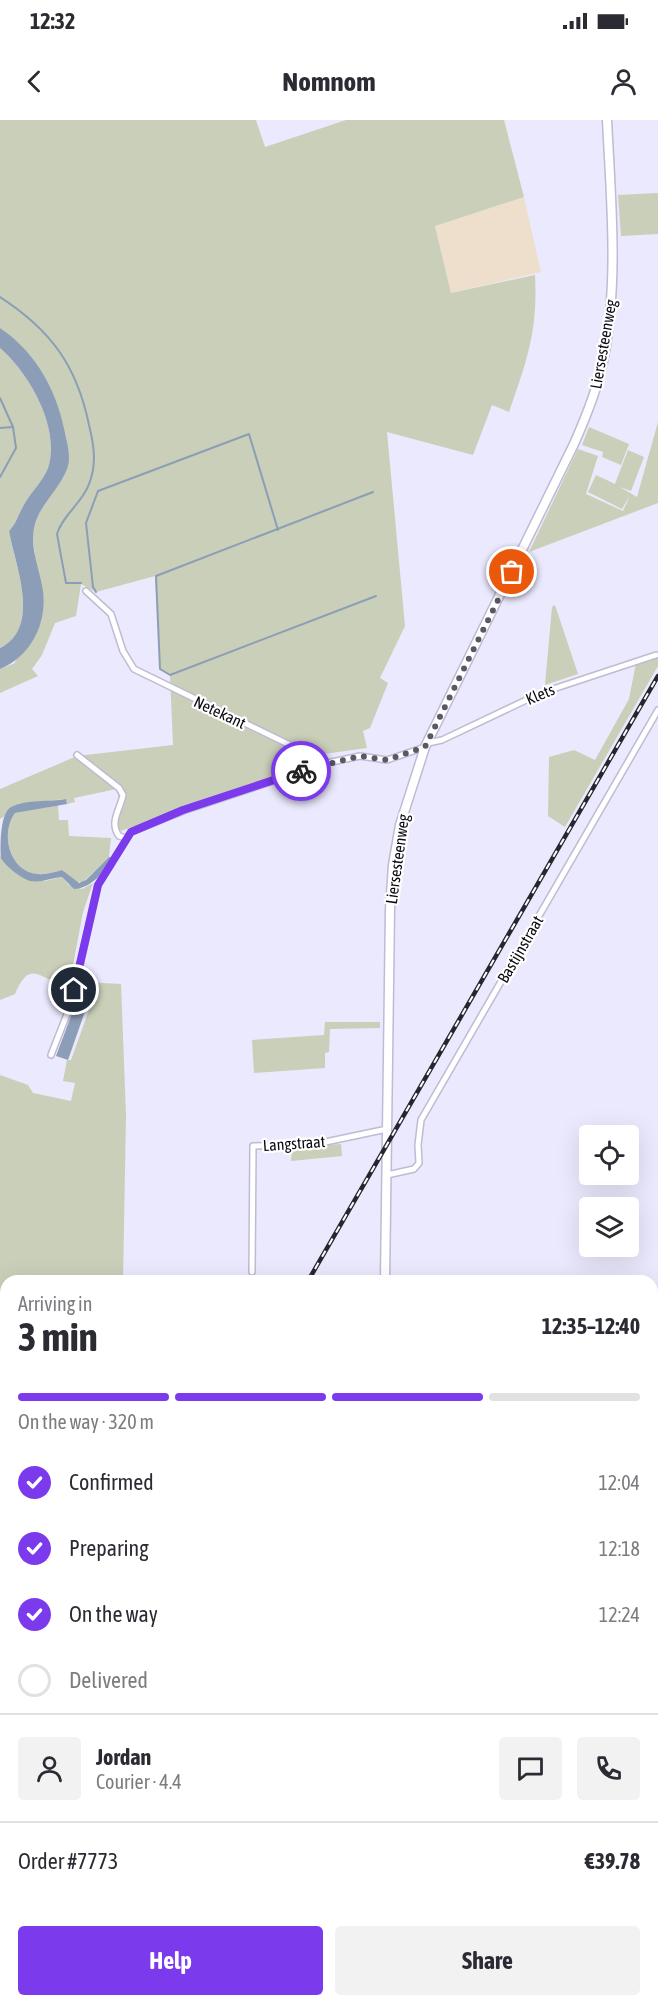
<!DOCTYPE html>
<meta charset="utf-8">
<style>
:root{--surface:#fff;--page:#f2f2f3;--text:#2b2b33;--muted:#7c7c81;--line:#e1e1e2;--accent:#7c3aed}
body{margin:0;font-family:"Asap Condensed",sans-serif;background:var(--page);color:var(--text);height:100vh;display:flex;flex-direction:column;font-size:22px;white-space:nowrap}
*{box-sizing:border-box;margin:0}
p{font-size:20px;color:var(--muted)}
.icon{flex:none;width:33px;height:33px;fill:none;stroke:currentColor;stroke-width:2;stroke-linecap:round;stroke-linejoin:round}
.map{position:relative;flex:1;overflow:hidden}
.sheet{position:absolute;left:0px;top:1155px;width:658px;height:732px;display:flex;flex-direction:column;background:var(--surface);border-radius:18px 18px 0 0;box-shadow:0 6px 24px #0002}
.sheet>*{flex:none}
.buttons{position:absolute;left:579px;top:1005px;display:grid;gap:12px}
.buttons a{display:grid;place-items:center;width:60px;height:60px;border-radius:6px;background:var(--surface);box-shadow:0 6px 24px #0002;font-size:30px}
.pin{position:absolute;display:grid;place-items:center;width:51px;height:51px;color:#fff;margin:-26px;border:3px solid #fff;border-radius:50%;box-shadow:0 2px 6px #0007}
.courier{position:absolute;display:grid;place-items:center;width:60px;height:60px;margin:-30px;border:4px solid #7c3aed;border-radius:50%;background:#fff;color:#222;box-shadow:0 2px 8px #0007}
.head em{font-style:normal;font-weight:700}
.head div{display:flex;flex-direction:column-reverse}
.head{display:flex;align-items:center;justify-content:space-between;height:102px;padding:0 18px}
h1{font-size:39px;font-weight:700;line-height:45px}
.bar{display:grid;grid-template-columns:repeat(4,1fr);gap:9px 6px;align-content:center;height:72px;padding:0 18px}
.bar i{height:8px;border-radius:4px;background:var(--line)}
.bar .active{background:var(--accent)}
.bar p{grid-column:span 4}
.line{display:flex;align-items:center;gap:15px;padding:0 18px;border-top:2px solid var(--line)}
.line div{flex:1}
.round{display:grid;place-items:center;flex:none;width:63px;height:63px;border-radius:6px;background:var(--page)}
ol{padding:0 18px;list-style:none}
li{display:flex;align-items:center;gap:18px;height:66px}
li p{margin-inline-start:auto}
li .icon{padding:6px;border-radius:50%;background:var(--accent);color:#fff;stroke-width:4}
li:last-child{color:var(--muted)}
li i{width:33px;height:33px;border:3px solid var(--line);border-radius:50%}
.button{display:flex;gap:12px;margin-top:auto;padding:12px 18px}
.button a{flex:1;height:69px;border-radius:6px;background:var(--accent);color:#fff;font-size:24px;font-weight:700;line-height:69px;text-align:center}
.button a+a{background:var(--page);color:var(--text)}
.status{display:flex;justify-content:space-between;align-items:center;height:42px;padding:0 30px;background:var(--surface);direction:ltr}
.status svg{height:16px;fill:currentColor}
header{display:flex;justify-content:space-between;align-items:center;height:78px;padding:0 18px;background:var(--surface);font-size:27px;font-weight:700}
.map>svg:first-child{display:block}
.industrial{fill:#eedfcc}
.green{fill:#c9cfb8}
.water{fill:#8c9eb7}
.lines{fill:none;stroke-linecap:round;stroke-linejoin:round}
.stream{stroke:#8c9eb7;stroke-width:2}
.street-casing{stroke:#bebbd3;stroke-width:8}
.secondary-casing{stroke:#bebbd3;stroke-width:11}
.street{stroke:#fff;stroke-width:5}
.secondary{stroke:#fff;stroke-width:8}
.rail-casing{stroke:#27252f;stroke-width:4.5}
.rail{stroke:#fff;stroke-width:2;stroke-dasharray:7;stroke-linecap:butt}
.done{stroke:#5a5864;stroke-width:6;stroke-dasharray:0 10.8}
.route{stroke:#7c3aed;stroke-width:8}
.labels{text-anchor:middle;stroke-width:4.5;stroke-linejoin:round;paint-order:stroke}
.street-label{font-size:16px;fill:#0c0a12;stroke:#fff}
</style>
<div class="status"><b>12:32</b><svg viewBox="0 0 49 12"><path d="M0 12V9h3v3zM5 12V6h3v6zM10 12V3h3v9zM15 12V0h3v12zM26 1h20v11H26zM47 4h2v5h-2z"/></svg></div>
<header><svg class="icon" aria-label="back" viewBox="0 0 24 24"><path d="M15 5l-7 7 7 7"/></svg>Nomnom<svg class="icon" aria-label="person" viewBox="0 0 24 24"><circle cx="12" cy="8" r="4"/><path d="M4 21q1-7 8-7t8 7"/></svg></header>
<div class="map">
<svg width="658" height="1887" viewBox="0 0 658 1887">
<rect width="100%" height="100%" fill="#ebe9fd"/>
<!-- industrial -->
<polygon class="industrial" points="524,77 541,152 451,173 435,105"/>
<!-- green -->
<g class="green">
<path d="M0,0H256L265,27L346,0H504L524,77L435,106L451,173L535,155C538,210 527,241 509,292L492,285L473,335L387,312L405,506L380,558L388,563L370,608L363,611L367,628L324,634L309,645L121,711C111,698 123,682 116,669L74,678L75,682L67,684L66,679L25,683L0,699V669L77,636L173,625L170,555L160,549L155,456L96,472L81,464L76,496L55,503L42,535L32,549L38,556L0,573V549L15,543C21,511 33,476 35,443C36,431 31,420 34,407C41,375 69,368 68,329L4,211L0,208Z"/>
<polygon points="658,73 658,114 621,116 618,75"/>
<path d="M0,228C29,253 61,308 48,348C43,361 32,371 25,383C19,392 17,403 9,411C15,446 42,507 0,528Z"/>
<polygon points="658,302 658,383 529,432 578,329 598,336 586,374 623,391 630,375 622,389 588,372 596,355 615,364 628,330 644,337 631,371 620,367 637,377"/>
<polygon points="589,307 629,324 621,345 602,337 603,332 582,325"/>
<polygon points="555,485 578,554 545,565 552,487"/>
<polygon points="658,538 658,546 565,707 548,696 549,637 574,630 595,640 629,579 636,543"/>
<path d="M58,685L59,700H68L69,716L111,718L109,737L83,762H75L62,750C54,752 46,755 38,754C9,752 0,713 15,693Z"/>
<path d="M0,736L28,760L45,761L62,757L69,765L82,769L93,763L83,792L69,866C42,863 31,835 15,874L0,880Z"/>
<polygon points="83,862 121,864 126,995 123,1161 6,1161 6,1665 0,1675 0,955 28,965 33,973 71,981 75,963 63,961 67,940 71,940 94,876 80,873"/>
<polygon points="325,902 380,902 380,908 330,909 329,932 325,933 325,948 254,953 252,920 324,915"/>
<polygon points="341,1024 342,1036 291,1041 292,1027"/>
<polygon points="653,1483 658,1484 658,1726 653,1730"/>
<polygon points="0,1720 6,1722 6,1876 4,1887 0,1887"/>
<polygon points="138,1881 386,1881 387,1887 136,1887"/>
</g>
<!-- water -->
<g class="water">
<path d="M0,208C38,234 58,273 66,318C68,327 71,340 67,349C59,370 38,386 34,408C30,430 40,450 43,471C47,504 31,536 0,549V528C42,507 15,445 9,411C17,403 19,392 25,383C32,371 43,361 48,348C61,308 29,253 0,228Z"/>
<path d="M66,679L67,684L15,693C0,713 9,752 38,754C46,755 54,752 62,750L79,763L86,760L109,737H111C108,751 89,769 74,769L62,757C51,758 41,763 30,761C21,758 5,746 1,738C0,726 0,693 11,687C27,679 49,682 66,679Z"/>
<polygon points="79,875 87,876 89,880 68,940 56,936"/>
</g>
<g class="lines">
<!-- stream -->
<g class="stream">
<path d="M0,177C51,210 77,246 89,305C94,325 97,344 89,364C83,382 62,396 57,414L66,463H81"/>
<polyline points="0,278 13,307 0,308"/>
<polyline points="0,357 16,328 13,307"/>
<polyline points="373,372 156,456 160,549 170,555 376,476"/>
<polyline points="96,472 93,467 86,403 98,371 249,314 278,410"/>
<polyline points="0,1718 6,1720"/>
<polyline points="652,1732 658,1727"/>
</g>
<defs>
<g id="street">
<polyline points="86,471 111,494 123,531 134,549 327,643"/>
<polyline points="428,623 442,620 541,573 656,535"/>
<path d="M77,635L119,668L123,675C120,690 109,702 119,716L126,718"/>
<polyline points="51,935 71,884 98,765 131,712 183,691 327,643 360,636 387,640 425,627"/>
<polyline points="387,1055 414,1049 419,1043 418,1025 421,1000 658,590"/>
<polyline points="252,1152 253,1026 316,1024 387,1009"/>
</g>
<g id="secondary">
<path d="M385,1161L390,789L393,745L400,705L425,627L574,324C586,297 597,270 603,242C619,162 611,81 607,0"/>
<polyline points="395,1881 396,1887"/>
</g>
</defs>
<!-- street casing -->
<use href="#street" class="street-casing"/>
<!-- secondary casing -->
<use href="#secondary" class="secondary-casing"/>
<!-- street -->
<use href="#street" class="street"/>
<!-- secondary -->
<use href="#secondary" class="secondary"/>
<defs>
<g id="rail">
<polyline points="308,1161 658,556"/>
<polyline points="0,1693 6,1683"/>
</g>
</defs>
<!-- rail casing -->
<use href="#rail" class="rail-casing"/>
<!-- rail -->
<use href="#rail" class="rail"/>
</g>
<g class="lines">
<!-- done -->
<polyline class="done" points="301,651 360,636 387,640 425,627 512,452"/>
<!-- route -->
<polyline class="route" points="74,870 98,765 131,712 183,690 301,651"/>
</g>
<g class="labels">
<!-- street labels -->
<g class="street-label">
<text transform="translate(603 224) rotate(-80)" y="6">Liersesteenweg</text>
<text transform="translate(540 574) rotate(-23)" y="6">Klets</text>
<text transform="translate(220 592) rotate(25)" y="6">Netekant</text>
<text transform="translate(397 739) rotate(-82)" y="6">Liersesteenweg</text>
<text transform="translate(520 829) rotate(-60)" y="6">Bastijnstraat</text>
<text transform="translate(294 1023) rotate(-4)" y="6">Langstraat</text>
</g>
</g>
</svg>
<div class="buttons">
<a><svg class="icon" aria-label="locate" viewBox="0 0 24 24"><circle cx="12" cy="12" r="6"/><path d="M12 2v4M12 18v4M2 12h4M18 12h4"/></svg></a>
<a><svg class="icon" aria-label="layers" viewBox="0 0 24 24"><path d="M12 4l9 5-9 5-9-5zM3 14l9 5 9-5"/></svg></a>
</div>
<div class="pin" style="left:512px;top:452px;background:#ea580c"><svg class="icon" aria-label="bag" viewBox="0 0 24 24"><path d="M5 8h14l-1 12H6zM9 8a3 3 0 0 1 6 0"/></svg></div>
<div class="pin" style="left:74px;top:870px;background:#1f2937"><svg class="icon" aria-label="home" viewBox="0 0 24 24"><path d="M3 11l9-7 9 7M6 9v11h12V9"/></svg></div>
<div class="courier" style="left:301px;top:651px"><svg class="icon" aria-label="bike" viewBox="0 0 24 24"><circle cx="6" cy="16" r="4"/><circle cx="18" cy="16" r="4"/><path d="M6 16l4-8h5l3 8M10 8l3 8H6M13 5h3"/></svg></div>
<section class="sheet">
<div class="head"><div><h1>3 min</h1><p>Arriving in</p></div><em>12:35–12:40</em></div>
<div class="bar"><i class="active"></i><i class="active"></i><i class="active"></i><i></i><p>On the way · 320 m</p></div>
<ol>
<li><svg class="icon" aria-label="check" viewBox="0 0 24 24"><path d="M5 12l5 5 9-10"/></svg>Confirmed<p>12:04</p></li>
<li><svg class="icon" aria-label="check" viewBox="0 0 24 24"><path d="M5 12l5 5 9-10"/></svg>Preparing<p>12:18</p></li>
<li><svg class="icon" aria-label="check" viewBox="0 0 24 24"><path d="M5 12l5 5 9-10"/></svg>On the way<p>12:24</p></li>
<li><i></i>Delivered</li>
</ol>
<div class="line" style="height:108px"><a class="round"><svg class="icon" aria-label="person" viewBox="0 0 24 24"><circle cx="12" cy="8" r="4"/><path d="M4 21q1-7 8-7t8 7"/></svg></a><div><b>Jordan</b><p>Courier · 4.4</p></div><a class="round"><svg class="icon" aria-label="chat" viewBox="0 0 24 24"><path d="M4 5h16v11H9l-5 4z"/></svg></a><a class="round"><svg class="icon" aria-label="phone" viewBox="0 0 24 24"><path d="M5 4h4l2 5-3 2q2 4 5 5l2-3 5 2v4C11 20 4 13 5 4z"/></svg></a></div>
<div class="line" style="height:78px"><div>Order #7773</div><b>€39.78</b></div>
<div class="button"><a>Help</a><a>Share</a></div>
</section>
</div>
